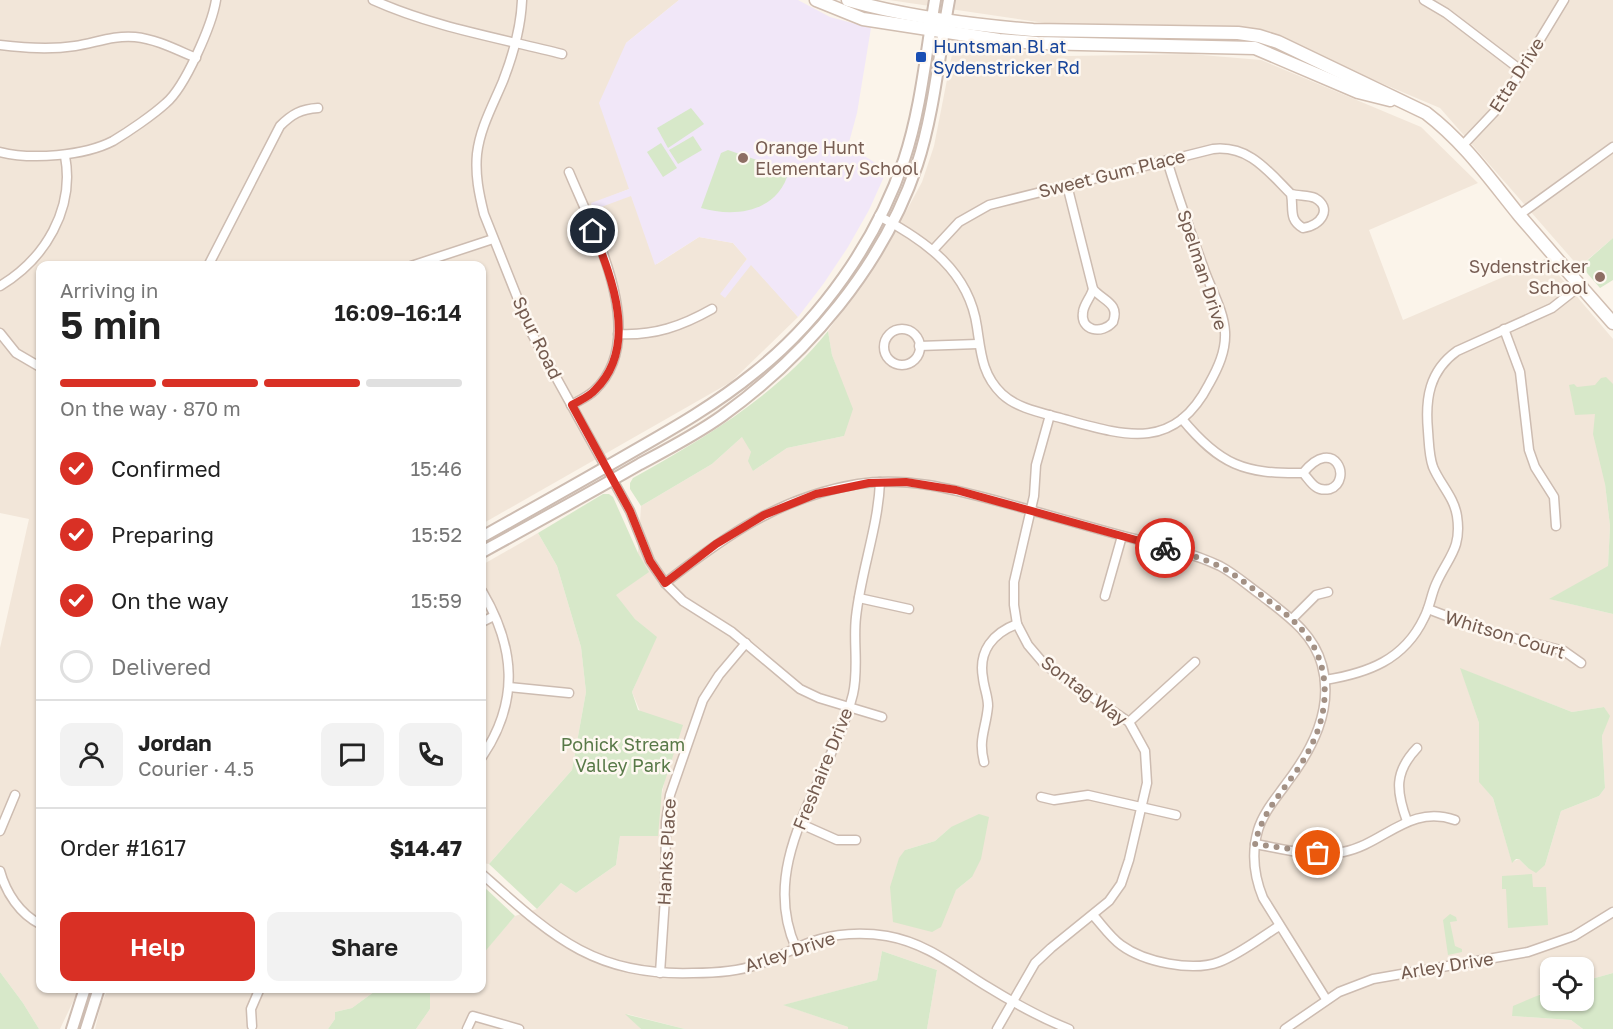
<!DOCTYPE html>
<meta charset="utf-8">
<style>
:root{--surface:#fff;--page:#f2f2f2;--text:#222;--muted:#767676;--line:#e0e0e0;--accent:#d93025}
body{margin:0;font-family:"Golos Text",sans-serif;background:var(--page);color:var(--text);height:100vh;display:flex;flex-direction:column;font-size:22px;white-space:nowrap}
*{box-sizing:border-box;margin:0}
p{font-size:20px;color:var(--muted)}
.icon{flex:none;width:33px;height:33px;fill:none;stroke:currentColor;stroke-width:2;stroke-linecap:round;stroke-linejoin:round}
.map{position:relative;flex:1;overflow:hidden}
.details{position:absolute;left:36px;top:261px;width:450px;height:732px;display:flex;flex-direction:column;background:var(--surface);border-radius:12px;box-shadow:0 2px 4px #0004}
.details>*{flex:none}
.fabs{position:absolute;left:1540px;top:957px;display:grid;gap:12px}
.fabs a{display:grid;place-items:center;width:54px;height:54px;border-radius:12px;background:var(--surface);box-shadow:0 2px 4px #0004;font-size:30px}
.pin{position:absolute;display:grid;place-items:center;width:51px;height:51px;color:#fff;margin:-26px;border:3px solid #fff;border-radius:50%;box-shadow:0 2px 6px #0007}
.courier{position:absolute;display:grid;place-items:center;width:60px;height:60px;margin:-30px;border:4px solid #d93025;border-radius:50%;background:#fff;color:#222;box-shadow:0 2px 8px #0007}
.summary em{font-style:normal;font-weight:600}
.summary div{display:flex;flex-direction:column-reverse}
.summary{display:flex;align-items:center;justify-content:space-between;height:102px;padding:0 24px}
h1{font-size:39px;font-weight:600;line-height:45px}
.bar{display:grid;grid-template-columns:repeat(4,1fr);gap:9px 6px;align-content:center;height:72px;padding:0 24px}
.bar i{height:8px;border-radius:4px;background:var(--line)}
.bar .on{background:var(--accent)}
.bar p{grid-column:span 4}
.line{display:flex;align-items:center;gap:15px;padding:0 24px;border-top:2px solid var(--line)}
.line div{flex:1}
.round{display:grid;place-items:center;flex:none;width:63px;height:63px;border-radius:12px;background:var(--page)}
ol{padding:0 24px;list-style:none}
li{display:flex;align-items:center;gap:18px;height:66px}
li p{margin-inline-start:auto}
li .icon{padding:6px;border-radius:50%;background:var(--accent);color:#fff;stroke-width:4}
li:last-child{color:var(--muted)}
li i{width:33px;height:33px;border:3px solid var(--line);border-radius:50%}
.button{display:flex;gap:12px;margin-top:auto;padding:12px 24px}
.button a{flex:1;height:69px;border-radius:12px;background:var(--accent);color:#fff;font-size:24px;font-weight:600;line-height:69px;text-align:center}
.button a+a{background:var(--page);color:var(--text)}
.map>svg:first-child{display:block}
.residential{fill:#f2e6d9;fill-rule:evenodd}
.education{fill:#f1e7f8}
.green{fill:#d7e8c9}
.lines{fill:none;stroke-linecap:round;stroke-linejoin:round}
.minor-casing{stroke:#cdbcb1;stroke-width:11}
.tertiary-casing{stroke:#cdbcb1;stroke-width:14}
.secondary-casing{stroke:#d1beb1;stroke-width:15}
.minor{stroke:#fff;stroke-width:8}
.tertiary{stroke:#fff;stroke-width:10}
.secondary{stroke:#fff;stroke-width:12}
.done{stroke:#a39185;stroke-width:6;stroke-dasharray:0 10.8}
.route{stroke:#d93025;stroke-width:8}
.transit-dot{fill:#1a4fb4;stroke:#fef8f1;stroke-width:2}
.education-dot{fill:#8d6e63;stroke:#fef8f1;stroke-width:2}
.labels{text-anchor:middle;stroke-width:5;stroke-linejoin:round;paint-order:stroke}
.transit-label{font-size:18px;fill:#164399;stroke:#fef8f1;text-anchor:start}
.street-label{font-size:18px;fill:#745b4f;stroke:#fef8f1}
.education-label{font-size:18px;fill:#785e54;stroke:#fef8f1;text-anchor:start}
.park-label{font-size:18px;fill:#587948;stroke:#fef8f1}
</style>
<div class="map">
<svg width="1613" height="1029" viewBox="0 0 1613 1029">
<rect width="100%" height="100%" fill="#fbf4ea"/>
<!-- residential -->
<g class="residential">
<polygon points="0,0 679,0 626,43 629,189 591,204 593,210 631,195 657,264 699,237 733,243 747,259 721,294 725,297 751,264 798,317 731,382 482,524 482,266 40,266 40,988 79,989 60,1029 39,1029 23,1003 0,972 0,648 29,519 0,513"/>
<polygon points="889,0 1613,0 1613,238 1579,267 1440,108 1249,27 1051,24"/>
<path d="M954,44L1068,56L1190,54L1261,60L1421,127L1478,183L1369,230L1403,320L1545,259L1613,339V416L1605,484L1610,526L1608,567L1550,599L1613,614V973L1584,981V968H1551V990L1541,993L1512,1016L1571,1020L1583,1029H927L937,970L882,951L877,980L784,1005L848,1027V1029H685L627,1014L641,1029H416L430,1009V989L482,988V954L515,916L537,909L561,883L576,893L616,865L620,836L657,835L658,813L666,774L632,692L656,637L635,619L615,595L648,572L638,553L641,506L712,464L743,436L751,452L753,471L787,448L844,436L840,377L832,355L828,331L889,243L922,182L934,146ZM1461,669L1572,712L1604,707L1609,716L1602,736L1605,788L1599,796L1561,811L1545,865L1528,868L1519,859L1512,862L1493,798L1480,782L1479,723ZM951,827L972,877L956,890L951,898L905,850L935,841Z"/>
<polygon points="538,533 557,566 581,647 586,692 572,770 489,864 482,863 482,565"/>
<polygon points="108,989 378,989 352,1008 335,1012 335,1019 328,1029 95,1029 101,1004"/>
</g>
<!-- education -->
<polygon class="education" points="679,0 798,0 830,17 871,28 857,113 848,146 887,170 869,210 848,247 824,283 798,317 751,265 725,298 720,294 747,259 733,243 699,237 655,265 631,196 593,210 591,203 629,189 599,103 626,43"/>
<!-- green -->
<g class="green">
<polygon points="691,108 704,124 668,148 657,128"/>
<polygon points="693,136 702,150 678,164 669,150"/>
<polygon points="661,143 677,168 663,177 647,152"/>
<path d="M728,150L789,171C778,212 736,218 701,208L721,153Z"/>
<polygon points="1613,238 1613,280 1600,288 1581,266"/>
<path d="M828,331L832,355L853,409L844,436L787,448L753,471L748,461L751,452L742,437L712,464L641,506L630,489V483L633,478C705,438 776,396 828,331Z"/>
<polygon points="1606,377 1613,384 1613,614 1549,599 1608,566 1610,526 1605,484 1593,434 1595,414 1575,415 1569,385 1574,384 1577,387 1595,385 1601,378"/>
<polygon points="603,494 609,494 613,497 638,553 649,572 616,595 635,619 657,637 632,692 638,710 683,725 662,790 658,836 620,836 616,865 576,893 561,883 537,909 489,864 572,770 586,692 581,647 557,566 538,533"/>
<polygon points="1460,668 1572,712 1604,707 1610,716 1602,736 1605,788 1599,796 1561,811 1545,865 1536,873 1528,868 1519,859 1516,859 1512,863 1493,798 1479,782 1479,723"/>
<polygon points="979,814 989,817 981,859 972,877 956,890 941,927 932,932 893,922 890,887 899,858 905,850 935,841 951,827"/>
<polygon points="1532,874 1533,887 1546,887 1548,925 1508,928 1506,889 1502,889 1502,876"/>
<polygon points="482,885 515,916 482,955"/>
<polygon points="1450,914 1456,917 1457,921 1450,922 1455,946 1462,949 1462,952 1448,955 1443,920"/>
<polygon points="882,951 937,970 927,1029 848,1029 848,1027 783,1005 877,980"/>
<polygon points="0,972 23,1003 39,1029 0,1029"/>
<polygon points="1613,973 1613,1029 1583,1029 1571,1020 1512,1016 1513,1006 1551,990 1551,1000 1584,1000 1584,981"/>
<polygon points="378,989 430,989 430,1009 416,1029 328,1029 335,1019 335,1012 352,1008"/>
<polygon points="625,1014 685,1029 641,1029"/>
</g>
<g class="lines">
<defs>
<g id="minor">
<path d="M373,0C433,27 499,38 562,54"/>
<path d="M522,0C521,27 513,55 503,81C493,105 480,128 477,154C475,175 479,194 484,214L531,332L630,511L650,561L665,583L683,601L732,632L800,689L819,698L882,717"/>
<polyline points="1424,0 1446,13 1522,71"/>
<path d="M0,45C25,48 49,50 75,46C95,43 114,35 135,37C156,39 177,50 196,58"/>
<polyline points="1463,145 1499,107 1564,0"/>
<path d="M0,152C31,160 84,156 113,141C128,132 153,115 166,103C185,87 212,25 216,0"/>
<path d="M569,172C593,230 651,336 595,390C588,397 580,400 571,405"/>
<polyline points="1067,185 1093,289"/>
<polyline points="1519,215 1613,147"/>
<path d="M879,216C926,241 969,271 977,327C981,353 982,375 1002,394C1018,409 1043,413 1064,419C1125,436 1174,452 1209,384C1218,368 1226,351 1225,332C1224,312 1212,291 1205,272C1192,235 1178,198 1167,160"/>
<path d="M933,250L959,222L989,205L1213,149C1249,145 1268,171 1291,194C1294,209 1288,219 1303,228C1321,226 1333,208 1315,198C1309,195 1299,196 1291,194"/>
<path d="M208,266L280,126C292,114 301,109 318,108"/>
<polyline points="411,266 493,239"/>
<path d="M0,286C45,259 75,209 65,156"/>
<path d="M1093,289C1103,301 1120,303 1113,322C1102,335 1080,331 1083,312C1084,304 1091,297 1093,289Z"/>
<polyline points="1504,329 1520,372 1529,450 1535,467 1554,497 1556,526"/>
<circle cx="902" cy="347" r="18"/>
<polyline points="0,333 16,353 40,367"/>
<path d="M618,334C654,336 682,326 712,309"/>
<polyline points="919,346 978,344"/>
<path d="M1182,419C1220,465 1244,474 1303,473C1307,477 1311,484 1316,487C1320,490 1325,490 1330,489C1353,481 1335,434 1303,473"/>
<path d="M665,583C725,536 780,497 858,484C908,476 956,490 1005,503C1038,512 1072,522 1105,531C1143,542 1184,549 1220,566C1235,574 1247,585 1261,595C1285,614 1313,632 1322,665C1334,709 1312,750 1286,784C1276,798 1263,813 1258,830C1251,854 1254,876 1263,898L1326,999"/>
<path d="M482,591C515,647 520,701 482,757"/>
<polyline points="1105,596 1122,536"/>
<polyline points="859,598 909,609"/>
<polyline points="1428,609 1486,631 1564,651 1581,663"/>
<polyline points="1292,619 1316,595 1328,592"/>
<polyline points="482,622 494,616"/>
<path d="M1325,680C1368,673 1404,660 1424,618C1430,607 1431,595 1436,584C1448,557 1462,549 1457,516C1454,497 1440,484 1433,467C1429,456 1429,444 1428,431C1425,399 1429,371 1457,351L1552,308L1580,286"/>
<polyline points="509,687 569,693"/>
<polyline points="1129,722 1195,662"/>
<path d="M984,762C978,739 986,729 988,706C988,696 984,688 983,678C978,651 993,633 1017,624"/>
<polyline points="1041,797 1054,800 1088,795 1176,815"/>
<path d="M1407,821C1396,791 1394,772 1417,748"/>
<polyline points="801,824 837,840 856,840"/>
<polyline points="0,831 15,795"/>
<path d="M1255,844C1283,849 1314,858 1343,852C1384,844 1409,804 1455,820"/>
<path d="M0,871C6,893 20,914 40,924"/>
<path d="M482,874C552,936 593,976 693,973C714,973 736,972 756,965C775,959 792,949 811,942C834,933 863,932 887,936C927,943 955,967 988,987C1014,1003 1041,1018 1069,1029"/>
<path d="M1093,915C1102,925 1110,937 1121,945C1144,962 1192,972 1219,962C1240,954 1260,938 1279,926"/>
<path d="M796,948C756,859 832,778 853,694C859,668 853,642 856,617C861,571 878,528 880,482"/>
<polyline points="660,973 665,898 666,822 670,795 703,700 719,675 746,643"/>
<polyline points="252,1026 251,1009 260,988"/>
<polyline points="467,1029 473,1016 519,1029"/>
<polyline points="997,1029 1035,963 1051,948 1109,901 1121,884 1129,860 1147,783 1145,751 1129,722 1045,665 1028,645 1017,624 1014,605 1014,582 1034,496 1036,465 1050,415"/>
<polyline points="1285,1029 1339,992 1373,979 1528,952 1574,936 1613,912"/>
</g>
<g id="tertiary">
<path d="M482,537C532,509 582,481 632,452C674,428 716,404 754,373C821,320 876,242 904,160C921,109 926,53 935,0"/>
<path d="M482,552C535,523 588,494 640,464C668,449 697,434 722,416C808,354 883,266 917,165C934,113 939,54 949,0"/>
<polyline points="72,1029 85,988"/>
<polyline points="86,1029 99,988"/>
</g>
<g id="secondary">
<polyline points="816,0 863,19 999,40 1037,43 1255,48 1358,92 1390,100"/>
<path d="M848,0C907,17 971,25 1033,30L1238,33L1259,36L1278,42L1426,113C1465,143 1489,178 1519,215C1550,251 1581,287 1613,323"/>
</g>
</defs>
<!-- minor casing -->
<use href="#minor" class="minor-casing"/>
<!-- tertiary casing -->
<use href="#tertiary" class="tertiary-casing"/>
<!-- secondary casing -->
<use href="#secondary" class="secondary-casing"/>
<!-- minor -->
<use href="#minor" class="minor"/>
<!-- tertiary -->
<use href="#tertiary" class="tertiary"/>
<!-- secondary -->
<use href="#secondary" class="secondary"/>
</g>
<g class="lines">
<!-- done -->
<path class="done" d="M1165,548C1184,553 1203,558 1221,567C1238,576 1253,589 1269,601C1281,610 1293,619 1303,631C1331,664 1330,709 1311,746C1295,781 1263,805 1255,844L1318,853"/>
<!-- route -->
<path class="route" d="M593,231C612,278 639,347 595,390C589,397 580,400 572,405L630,511L650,561L665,583L716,544L764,515L816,494L869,483L906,482L956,490L1165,548"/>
</g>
<!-- markers -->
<rect class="transit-dot" x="915" y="51" width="12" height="12" rx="3"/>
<g class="education-dot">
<circle cx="743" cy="158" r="6"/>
<circle cx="1600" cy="277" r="6"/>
</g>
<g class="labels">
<!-- transit labels -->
<g class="transit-label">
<text x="933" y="53">Huntsman Bl at<tspan x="933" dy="21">Sydenstricker Rd</tspan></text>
</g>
<!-- street labels -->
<g class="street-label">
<text transform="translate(1517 75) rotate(-57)" y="6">Etta Drive</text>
<text transform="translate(1112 174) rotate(-14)" y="6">Sweet Gum Place</text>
<text transform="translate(1202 270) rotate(72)" y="6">Spelman Drive</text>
<text transform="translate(537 338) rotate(64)" y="6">Spur Road</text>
<text transform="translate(1505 635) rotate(17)" y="6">Whitson Court</text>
<text transform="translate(1084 691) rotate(37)" y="6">Sontag Way</text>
<text transform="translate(823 769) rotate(-68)" y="6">Freshaire Drive</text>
<text transform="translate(667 852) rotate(-87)" y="6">Hanks Place</text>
<text transform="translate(790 952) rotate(-18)" y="6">Arley Drive</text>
<text transform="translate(1447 966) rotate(-9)" y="6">Arley Drive</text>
</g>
<!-- education labels -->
<g class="education-label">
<text x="755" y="154">Orange Hunt<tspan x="755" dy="21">Elementary School</tspan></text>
<text x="1588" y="273" text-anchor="end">Sydenstricker<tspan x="1588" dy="21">School</tspan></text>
</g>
<!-- park labels -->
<g class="park-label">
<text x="623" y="751">Pohick Stream<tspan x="623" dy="21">Valley Park</tspan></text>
</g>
</g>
</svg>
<div class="fabs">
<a><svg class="icon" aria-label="locate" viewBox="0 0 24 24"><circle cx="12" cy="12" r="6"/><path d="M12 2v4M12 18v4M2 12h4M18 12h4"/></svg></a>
</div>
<div class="pin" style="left:1318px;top:853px;background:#ea580c"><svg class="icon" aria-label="bag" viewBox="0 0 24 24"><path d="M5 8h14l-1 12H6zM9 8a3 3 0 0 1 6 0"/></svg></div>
<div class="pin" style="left:593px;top:231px;background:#1f2937"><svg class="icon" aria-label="home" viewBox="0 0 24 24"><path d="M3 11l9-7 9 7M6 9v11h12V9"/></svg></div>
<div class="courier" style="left:1165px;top:548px"><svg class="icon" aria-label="bike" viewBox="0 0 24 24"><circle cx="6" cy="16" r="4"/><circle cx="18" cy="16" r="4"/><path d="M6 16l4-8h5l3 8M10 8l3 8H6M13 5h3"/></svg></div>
<section class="details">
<div class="summary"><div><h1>5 min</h1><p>Arriving in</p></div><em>16:09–16:14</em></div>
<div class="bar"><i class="on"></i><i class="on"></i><i class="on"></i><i></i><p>On the way · 870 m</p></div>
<ol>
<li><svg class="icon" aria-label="check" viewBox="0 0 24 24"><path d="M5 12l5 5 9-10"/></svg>Confirmed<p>15:46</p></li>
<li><svg class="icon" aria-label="check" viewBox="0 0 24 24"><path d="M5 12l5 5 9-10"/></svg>Preparing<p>15:52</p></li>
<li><svg class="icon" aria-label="check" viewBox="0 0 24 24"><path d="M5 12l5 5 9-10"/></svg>On the way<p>15:59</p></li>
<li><i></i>Delivered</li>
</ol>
<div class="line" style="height:108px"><a class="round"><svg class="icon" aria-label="person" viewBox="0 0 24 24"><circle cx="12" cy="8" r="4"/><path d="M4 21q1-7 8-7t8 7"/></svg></a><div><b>Jordan</b><p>Courier · 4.5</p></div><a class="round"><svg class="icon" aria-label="chat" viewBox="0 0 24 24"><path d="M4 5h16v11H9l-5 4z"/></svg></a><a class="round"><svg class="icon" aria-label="phone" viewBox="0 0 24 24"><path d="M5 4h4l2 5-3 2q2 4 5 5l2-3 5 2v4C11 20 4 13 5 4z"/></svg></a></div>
<div class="line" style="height:78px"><div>Order #1617</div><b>$14.47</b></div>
<div class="button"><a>Help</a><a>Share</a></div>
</section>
</div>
